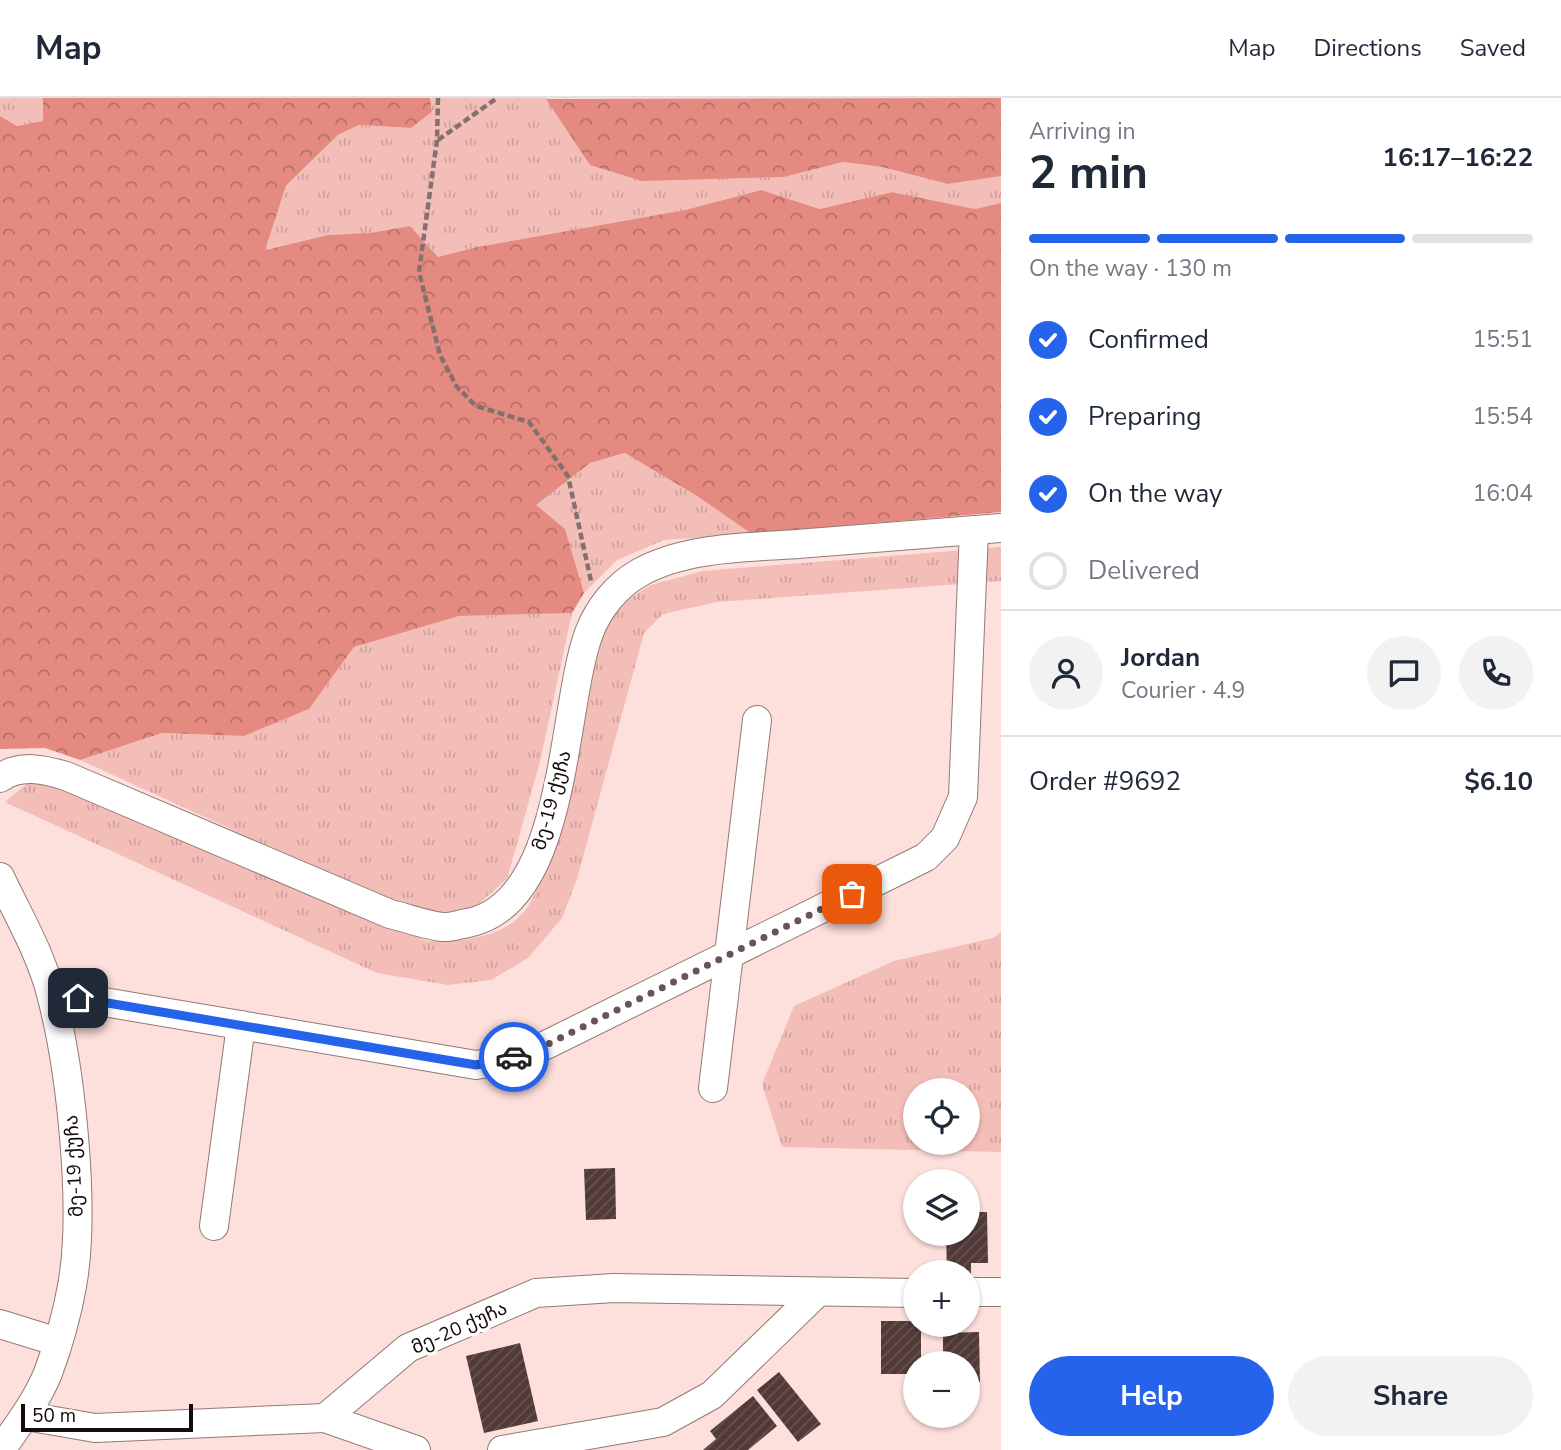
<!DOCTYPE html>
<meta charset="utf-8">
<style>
:root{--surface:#fff;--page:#f2f2f3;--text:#1f2937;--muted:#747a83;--line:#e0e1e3;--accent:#2563eb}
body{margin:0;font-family:"Nunito Sans","Noto Sans Georgian",sans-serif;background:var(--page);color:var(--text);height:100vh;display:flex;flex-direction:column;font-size:26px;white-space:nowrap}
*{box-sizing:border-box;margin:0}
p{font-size:23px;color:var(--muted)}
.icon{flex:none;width:38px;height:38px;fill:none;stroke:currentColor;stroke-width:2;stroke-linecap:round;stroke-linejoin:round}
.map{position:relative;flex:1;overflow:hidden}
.drawer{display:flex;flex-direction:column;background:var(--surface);width:560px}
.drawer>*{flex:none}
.buttons{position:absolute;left:903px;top:980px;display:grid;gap:14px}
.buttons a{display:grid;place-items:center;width:77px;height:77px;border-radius:50%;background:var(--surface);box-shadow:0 2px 5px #0004;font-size:35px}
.scale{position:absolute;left:21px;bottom:18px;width:172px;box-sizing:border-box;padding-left:7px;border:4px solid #140b0a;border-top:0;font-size:19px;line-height:24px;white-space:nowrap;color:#140b0a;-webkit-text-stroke:5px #fff;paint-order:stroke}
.pin{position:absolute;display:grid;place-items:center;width:60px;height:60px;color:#fff;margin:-30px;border-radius:14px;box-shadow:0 4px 10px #0006}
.courier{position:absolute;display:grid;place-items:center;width:70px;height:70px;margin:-35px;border:5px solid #2563eb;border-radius:50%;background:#fff;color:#222;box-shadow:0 2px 9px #0007}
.headline em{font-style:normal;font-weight:700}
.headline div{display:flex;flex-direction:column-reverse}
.headline{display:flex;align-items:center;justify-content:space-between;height:119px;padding:0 28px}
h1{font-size:46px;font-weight:700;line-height:52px}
.bar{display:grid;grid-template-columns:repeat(4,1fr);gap:10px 7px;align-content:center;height:84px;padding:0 28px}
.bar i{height:9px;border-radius:5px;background:var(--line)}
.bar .active{background:var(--accent)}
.bar p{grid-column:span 4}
.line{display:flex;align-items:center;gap:18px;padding:0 28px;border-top:2px solid var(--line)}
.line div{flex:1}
.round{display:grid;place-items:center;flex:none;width:74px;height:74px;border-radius:37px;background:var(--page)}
ol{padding:0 28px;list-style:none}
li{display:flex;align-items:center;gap:21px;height:77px}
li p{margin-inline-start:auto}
li .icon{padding:7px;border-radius:50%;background:var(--accent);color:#fff;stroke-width:4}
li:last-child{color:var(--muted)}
li i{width:38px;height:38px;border:4px solid var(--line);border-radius:50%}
.cta{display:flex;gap:14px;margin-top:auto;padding:14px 28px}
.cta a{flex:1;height:80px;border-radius:42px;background:var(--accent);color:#fff;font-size:28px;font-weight:700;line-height:80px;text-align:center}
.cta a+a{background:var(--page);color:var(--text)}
header{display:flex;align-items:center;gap:42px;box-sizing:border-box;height:98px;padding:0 35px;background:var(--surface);border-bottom:2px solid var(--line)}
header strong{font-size:33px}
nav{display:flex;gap:38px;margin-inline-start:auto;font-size:24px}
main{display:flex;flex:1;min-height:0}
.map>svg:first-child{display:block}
.grass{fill:url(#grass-tufts);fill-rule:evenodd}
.forest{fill:url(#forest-crowns)}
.building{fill:url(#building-hatch)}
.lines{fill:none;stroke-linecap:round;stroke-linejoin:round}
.minor-casing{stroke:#937975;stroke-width:30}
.path{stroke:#84706e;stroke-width:4.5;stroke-dasharray:7 3.5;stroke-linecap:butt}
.minor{stroke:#fff;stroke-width:28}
.done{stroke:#665553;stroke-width:7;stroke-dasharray:0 12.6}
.route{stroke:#2563eb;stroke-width:9}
.labels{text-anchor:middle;stroke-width:7;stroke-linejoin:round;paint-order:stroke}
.street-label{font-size:19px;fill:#140b0a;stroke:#fff}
</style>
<header>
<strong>Map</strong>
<nav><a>Map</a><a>Directions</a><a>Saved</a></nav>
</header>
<main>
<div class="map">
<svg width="1001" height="1352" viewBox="0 0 1001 1352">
<defs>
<pattern id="grass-tufts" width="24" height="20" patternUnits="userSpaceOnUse" patternTransform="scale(1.75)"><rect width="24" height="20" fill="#f4beb8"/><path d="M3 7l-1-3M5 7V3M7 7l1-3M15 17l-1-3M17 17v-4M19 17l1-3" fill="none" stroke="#d0a29d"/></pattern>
<pattern id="forest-crowns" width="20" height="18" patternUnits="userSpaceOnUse" patternTransform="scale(1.75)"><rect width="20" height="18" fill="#e58a80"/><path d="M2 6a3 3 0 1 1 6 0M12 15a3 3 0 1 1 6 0" fill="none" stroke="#b86f67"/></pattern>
<pattern id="building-hatch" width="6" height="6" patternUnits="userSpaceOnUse" patternTransform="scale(1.75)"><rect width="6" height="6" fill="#513a37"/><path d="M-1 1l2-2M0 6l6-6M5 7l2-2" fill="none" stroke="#665350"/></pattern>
</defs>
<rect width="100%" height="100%" fill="#fddfdb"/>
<!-- grass -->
<g class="grass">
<polygon points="0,0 43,0 43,23 17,28 0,18"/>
<polygon points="430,0 547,0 590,67 784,79 843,64 882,69 948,86 1001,78 1001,105 975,111 892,94 821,111 760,92 685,112 477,149 438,159 410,128 370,135 328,137 264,152 286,89 338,37 359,27 411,30 432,14"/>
<polygon points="626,355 697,398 752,436 664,442 617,462 584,495 565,431 535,407 590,365"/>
<path d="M1001,449V483L717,504L663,516L644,535L577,781L562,820L528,860L491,882L448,887L377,875L5,704L28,685L57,683L427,843C458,843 497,842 521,817C530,809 535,794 541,783L600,542L619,507L651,487L703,473Z"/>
<polygon points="572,515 540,664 507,781 474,810 450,815 406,811 80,662 162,635 244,638 309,611 354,549 459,518"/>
<path d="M1001,834V1054L782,1049L762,986L794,908L894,863L993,840ZM915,992H968V1045H915Z"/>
</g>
<!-- forest -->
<g class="forest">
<polygon points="43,0 430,0 432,14 411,30 359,27 338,37 286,88 265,152 328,137 370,135 410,128 438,159 477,149 685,112 761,92 820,111 892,94 975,111 1001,105 1001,414 752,436 697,398 625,355 590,365 536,407 565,431 584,495 572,515 459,518 354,549 309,611 244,638 162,635 80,662 45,650 0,651 0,18 17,28 43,23"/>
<polygon points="1001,0 1001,78 948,86 882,69 843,64 784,79 642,83 590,67 546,1"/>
</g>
<!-- building -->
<g class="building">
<polygon points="615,1070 616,1121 586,1122 584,1071"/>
<polygon points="968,1114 987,1114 988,1165 971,1165 971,1187 968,1187 968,1174 947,1174 946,1136 968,1136"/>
<polygon points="881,1223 915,1223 915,1227 921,1227 921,1265 915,1265 915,1276 881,1276"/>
<polygon points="979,1234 980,1284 968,1284 968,1265 943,1265 943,1235"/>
<polygon points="520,1245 538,1323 484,1335 466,1258"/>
<polygon points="779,1274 821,1326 798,1344 757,1292"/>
<polygon points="753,1298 777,1328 748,1352 703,1352 716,1341 710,1333"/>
</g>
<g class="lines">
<defs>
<g id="minor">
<path d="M0,680C20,666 43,671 66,678L390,816C407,820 425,827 442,829C450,830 460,826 468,825C568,805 561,610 589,535C598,511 616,488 639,475C688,447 756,450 810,445C874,440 937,435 1001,430"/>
<path d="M0,779C18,817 41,856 51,896C71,971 86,1112 72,1188C67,1216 58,1248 48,1275C36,1304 18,1327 1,1352"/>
<polyline points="51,895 476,967 506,962 546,947 926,759 945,740 963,699 974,432"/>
<polyline points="713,990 757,622"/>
<polyline points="214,1128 241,927"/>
<polyline points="968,1194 1001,1194"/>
<polyline points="0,1226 58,1244"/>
<polyline points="26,1318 95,1330 325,1320 408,1250 536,1195 614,1190 915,1195"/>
<polyline points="325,1320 416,1352"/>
<polyline points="502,1352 663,1324 712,1297 817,1195"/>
</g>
</defs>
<!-- minor casing -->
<use href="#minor" class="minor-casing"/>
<!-- path -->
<g class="path">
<polyline points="438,0 437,42 419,174 440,257 457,289 476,308 529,324 568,378 591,483"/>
<polyline points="438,42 497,0"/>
</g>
<!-- minor -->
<use href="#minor" class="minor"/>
</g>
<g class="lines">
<!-- done -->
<polyline class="done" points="514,959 546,947 852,796"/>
<!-- route -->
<polyline class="route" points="78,900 476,967 514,959"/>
</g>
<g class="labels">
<!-- street labels -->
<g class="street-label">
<text transform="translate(551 702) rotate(-75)" y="7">მე-19 ქუჩა</text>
<text transform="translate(73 1068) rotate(-93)" y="7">მე-19 ქუჩა</text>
<text transform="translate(459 1229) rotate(-24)" y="7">მე-20 ქუჩა</text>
</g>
</g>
</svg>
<div class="buttons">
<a><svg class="icon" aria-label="locate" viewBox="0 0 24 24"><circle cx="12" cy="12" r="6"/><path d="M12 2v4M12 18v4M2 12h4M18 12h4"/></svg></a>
<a><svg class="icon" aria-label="layers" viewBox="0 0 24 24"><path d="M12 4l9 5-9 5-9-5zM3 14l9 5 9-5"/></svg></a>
<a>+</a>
<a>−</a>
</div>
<div class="scale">50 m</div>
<div class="pin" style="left:852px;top:796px;background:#ea580c"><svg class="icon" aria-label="bag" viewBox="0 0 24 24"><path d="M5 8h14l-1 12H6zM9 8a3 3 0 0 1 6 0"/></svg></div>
<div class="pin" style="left:78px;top:900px;background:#1f2937"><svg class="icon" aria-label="home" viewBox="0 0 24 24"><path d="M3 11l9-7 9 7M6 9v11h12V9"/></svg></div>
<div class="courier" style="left:514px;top:959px"><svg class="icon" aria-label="car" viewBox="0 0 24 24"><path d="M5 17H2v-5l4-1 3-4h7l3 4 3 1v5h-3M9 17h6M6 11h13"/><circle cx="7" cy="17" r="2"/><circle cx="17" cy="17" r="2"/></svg></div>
</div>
<section class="drawer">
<div class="headline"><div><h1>2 min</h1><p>Arriving in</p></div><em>16:17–16:22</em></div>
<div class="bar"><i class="active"></i><i class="active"></i><i class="active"></i><i></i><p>On the way · 130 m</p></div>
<ol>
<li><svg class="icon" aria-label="check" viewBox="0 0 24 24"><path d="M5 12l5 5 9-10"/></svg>Confirmed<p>15:51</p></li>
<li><svg class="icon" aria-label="check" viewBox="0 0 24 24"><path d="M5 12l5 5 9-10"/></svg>Preparing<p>15:54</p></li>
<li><svg class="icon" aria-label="check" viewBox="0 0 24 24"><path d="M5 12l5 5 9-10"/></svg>On the way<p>16:04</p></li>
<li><i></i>Delivered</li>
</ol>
<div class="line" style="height:126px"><a class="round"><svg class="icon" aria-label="person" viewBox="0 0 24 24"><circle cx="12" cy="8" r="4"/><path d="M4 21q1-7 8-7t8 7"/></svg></a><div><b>Jordan</b><p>Courier · 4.9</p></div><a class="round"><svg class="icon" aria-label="chat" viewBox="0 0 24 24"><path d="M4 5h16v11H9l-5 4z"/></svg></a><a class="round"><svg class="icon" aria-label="phone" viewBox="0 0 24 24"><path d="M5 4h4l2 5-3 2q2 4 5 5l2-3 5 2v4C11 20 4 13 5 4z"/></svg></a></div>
<div class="line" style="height:91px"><div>Order #9692</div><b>$6.10</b></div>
<div class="cta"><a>Help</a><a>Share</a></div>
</section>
</main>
